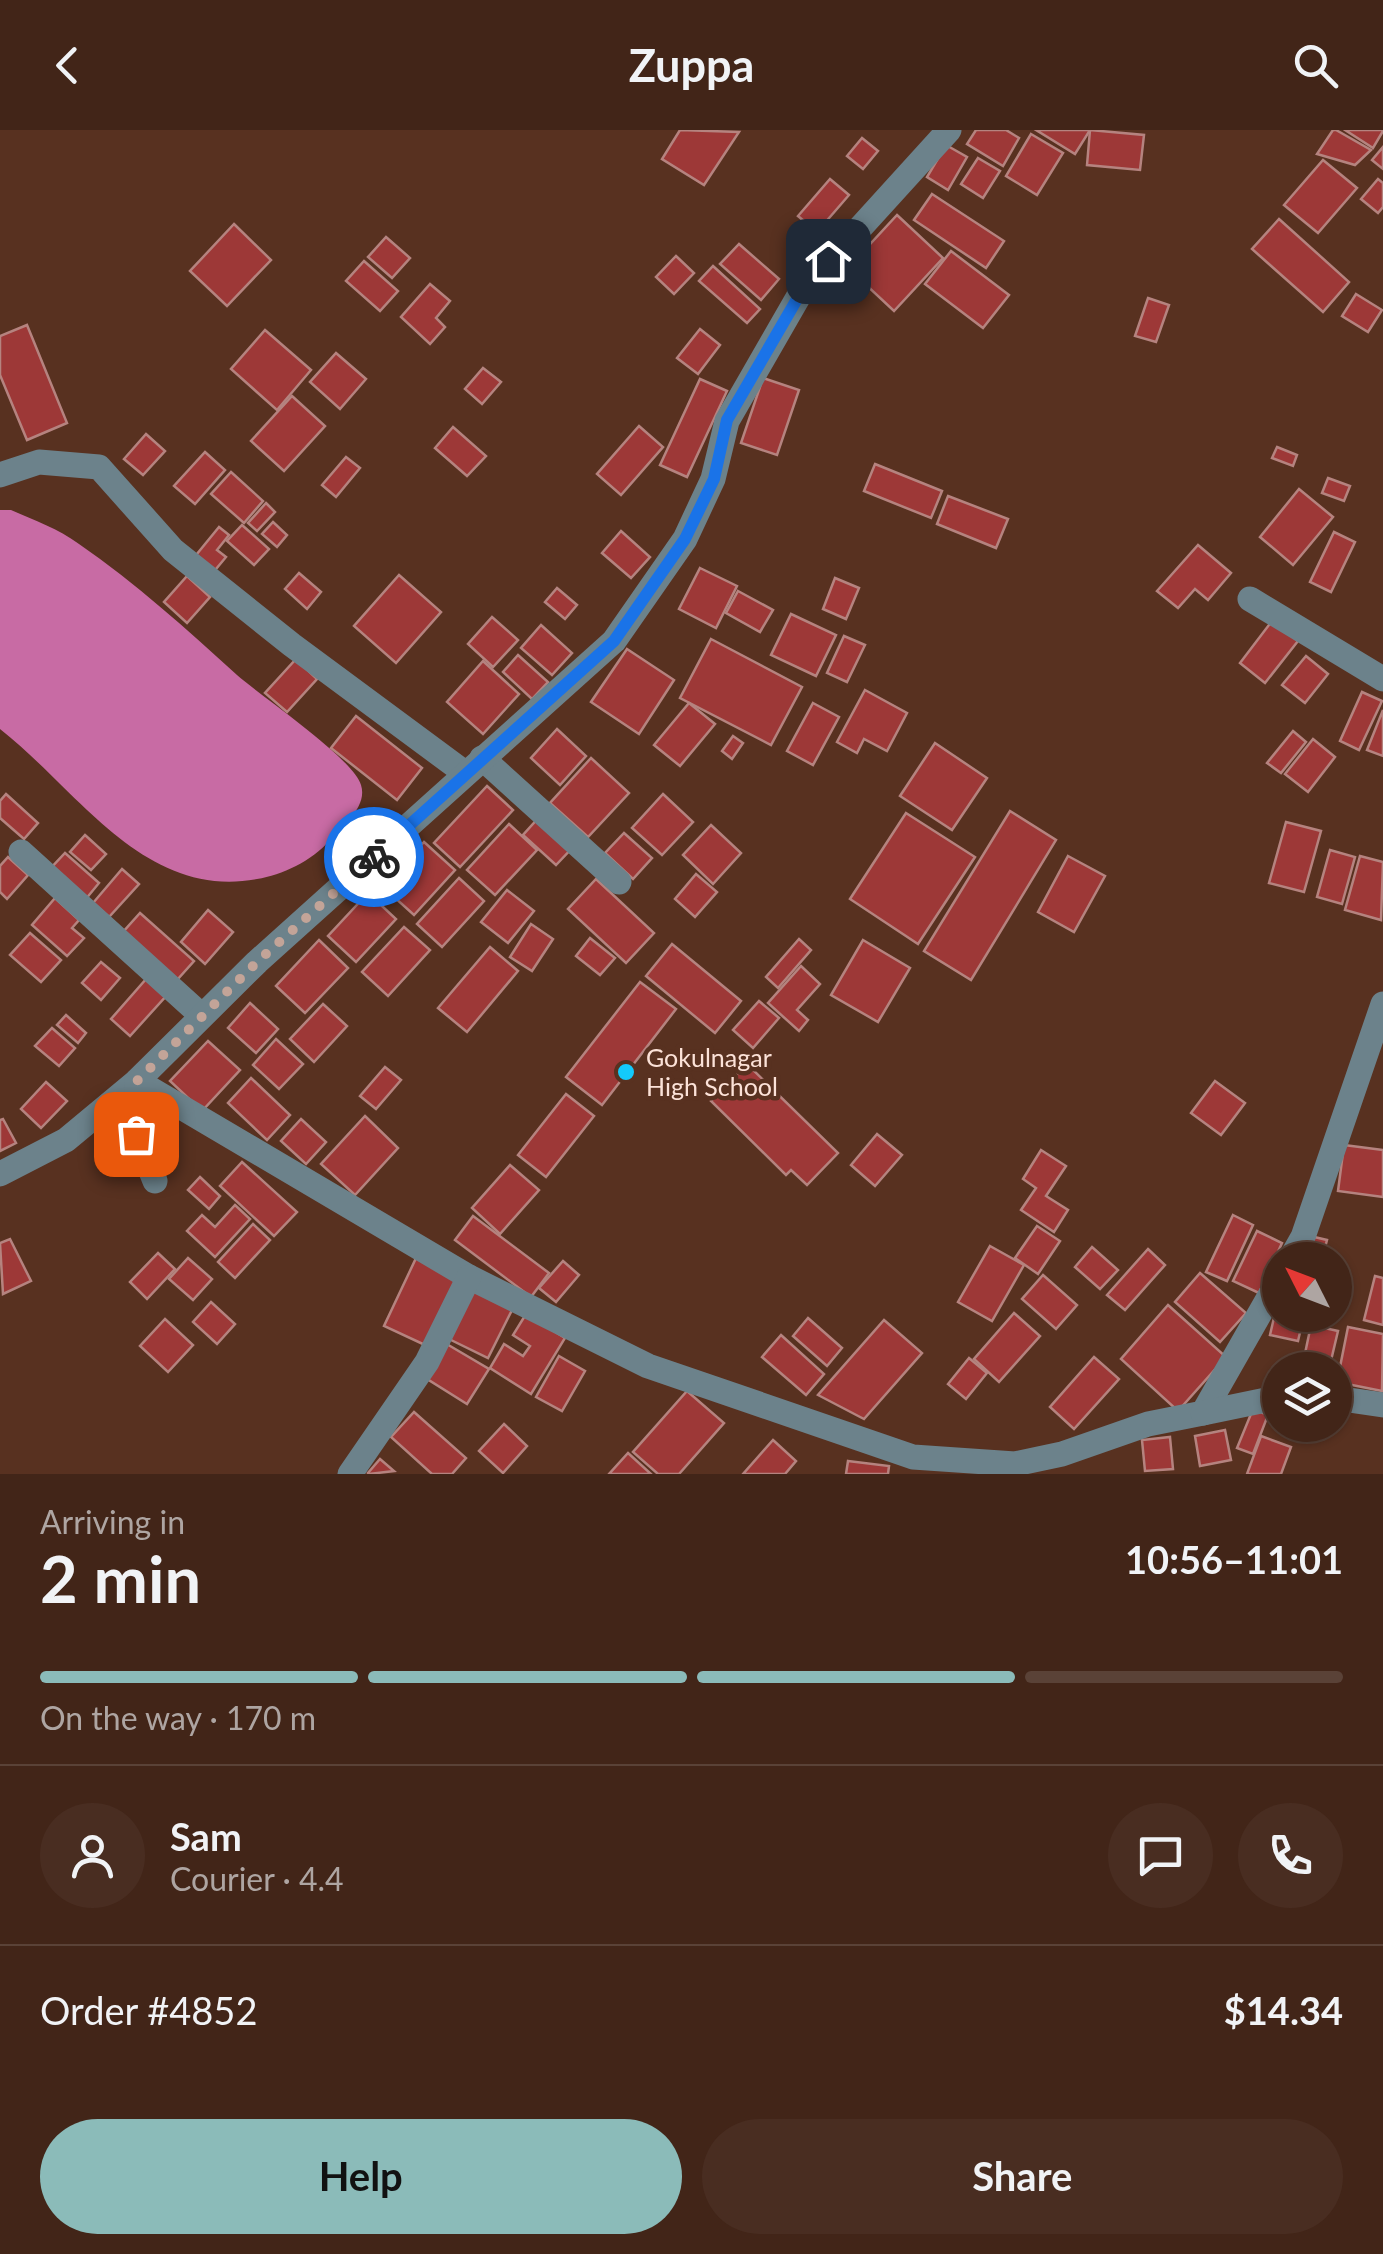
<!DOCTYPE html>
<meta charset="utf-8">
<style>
:root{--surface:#422518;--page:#492d21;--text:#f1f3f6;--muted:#aea5a2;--line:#5a4237;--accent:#8bbbb9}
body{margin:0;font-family:Lato,sans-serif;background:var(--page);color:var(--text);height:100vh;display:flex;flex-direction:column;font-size:38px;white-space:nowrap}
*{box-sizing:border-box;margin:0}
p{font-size:32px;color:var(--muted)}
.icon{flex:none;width:55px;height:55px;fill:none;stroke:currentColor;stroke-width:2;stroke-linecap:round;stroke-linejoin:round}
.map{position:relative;height:1344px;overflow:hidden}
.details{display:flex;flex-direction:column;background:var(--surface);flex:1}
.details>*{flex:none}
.needle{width:65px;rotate:312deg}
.fabs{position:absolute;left:1262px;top:1112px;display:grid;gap:20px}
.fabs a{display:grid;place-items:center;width:90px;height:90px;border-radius:50%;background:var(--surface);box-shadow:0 2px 8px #0004,0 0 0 2px var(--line);font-size:50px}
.pin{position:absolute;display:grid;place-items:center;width:85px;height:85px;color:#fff;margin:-42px;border-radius:20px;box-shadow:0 5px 15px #0006}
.courier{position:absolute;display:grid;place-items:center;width:100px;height:100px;margin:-50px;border:8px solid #1a73e8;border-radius:50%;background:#fff;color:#222;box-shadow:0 2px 12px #0007}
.overview em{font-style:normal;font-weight:700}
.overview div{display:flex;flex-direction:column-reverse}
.overview{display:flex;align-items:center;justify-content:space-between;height:170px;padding:0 40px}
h1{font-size:65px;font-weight:700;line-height:75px}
.bar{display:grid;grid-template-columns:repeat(4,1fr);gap:15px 10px;align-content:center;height:120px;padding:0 40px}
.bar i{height:12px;border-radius:8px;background:var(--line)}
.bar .active{background:var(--accent)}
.bar p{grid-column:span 4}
.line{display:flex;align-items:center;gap:25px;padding:0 40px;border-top:2px solid var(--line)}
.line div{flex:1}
.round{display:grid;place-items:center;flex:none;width:105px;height:105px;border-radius:52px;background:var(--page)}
.action{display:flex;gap:20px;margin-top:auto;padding:20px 40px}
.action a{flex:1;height:115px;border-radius:60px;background:var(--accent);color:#111;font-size:40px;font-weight:700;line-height:115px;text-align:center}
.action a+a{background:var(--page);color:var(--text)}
header{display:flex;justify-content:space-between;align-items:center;height:130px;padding:0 40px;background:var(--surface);font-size:45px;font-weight:700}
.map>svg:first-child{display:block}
.water{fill:#c86ba4}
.building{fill:#9d3837;stroke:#b5837f;stroke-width:2.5}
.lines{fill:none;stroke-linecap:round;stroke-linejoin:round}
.minor{stroke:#6c828b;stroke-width:25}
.done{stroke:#c3a498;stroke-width:10;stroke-dasharray:0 18}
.route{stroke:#1a73e8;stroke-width:12}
.poi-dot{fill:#13cafb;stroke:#583120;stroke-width:4}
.labels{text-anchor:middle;stroke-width:9;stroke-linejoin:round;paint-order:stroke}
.poi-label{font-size:25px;fill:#fce2d8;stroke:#583120;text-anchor:start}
</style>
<header><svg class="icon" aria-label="back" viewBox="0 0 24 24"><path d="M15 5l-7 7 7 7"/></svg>Zuppa<svg class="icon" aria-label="search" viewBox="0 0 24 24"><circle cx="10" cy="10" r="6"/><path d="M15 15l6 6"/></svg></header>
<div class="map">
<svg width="1383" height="1344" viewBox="0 0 1383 1344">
<rect width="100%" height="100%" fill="#583120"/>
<!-- water -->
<path class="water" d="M0,380H11C34,390 59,399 79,414C136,453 186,499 237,545C262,567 353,628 361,655C368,677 342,696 329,711C312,731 282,745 257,749C144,770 78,660 0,599Z"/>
<!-- building -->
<g class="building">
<polygon points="680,0 739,2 704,55 662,29"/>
<polygon points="976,0 1006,0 1019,8 1003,36 967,14"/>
<polygon points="1036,0 1090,0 1075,24"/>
<polygon points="1090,0 1144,5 1140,40 1087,35"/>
<polygon points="1333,0 1336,0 1371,20 1355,35 1317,24"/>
<polygon points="1345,0 1383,0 1383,1 1373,18"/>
<polygon points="1031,4 1063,23 1037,65 1006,46"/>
<polygon points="862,8 878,21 863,39 847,26"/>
<polygon points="946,15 967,27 948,60 927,47"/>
<polygon points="1383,17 1383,39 1372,30"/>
<polygon points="978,28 1000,41 983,68 961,54"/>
<polygon points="1323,30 1357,58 1318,103 1284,75"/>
<polygon points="830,49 849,65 817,102 798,86"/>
<polygon points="1378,49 1383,53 1383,77 1378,83 1361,69"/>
<polygon points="932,64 1004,111 986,138 914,90"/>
<polygon points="897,85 943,128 894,181 848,138"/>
<polygon points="1279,89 1349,152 1323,182 1252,119"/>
<polygon points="234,94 271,130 227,176 190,141"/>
<polygon points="386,107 410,128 392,148 368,127"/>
<polygon points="739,114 779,149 761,170 720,134"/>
<polygon points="951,121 1009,165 983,198 925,154"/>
<polygon points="676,126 694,143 674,164 656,147"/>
<polygon points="364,131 398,161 380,181 346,151"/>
<polygon points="713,136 760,179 747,193 699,151"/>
<polygon points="430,154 450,171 436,188 445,197 430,214 401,187"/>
<polygon points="1356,164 1382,180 1368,202 1342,186"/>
<polygon points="1148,168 1169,175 1156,212 1135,206"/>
<polygon points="27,195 67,293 27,310 0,245 0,206"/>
<polygon points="700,199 720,215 698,244 677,228"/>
<polygon points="265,200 311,240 277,280 231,239"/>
<polygon points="336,223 366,249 340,279 310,252"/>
<polygon points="483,238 501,252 482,274 465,259"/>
<polygon points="763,248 799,260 777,325 741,313"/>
<polygon points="700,249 727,261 687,347 660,335"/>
<polygon points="292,266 325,296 284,341 251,311"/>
<polygon points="639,296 663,317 621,365 597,344"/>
<polygon points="453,297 486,326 467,346 435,318"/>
<polygon points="146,304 165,321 143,345 124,329"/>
<polygon points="1277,317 1297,325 1293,336 1272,328"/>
<polygon points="205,322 225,340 195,374 174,356"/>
<polygon points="346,327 360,338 336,367 322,355"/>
<polygon points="875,334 942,361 931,388 864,361"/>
<polygon points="231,342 263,371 244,393 211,364"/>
<polygon points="1328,348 1350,356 1344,371 1322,363"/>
<polygon points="1299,359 1333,387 1293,435 1260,407"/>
<polygon points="948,366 1008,389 996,418 937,394"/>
<polygon points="266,373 275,382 257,401 248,393"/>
<polygon points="273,392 287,405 277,417 262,404"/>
<polygon points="242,395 269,419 254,435 227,411"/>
<polygon points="219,397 229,405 217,420 226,427 211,445 192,430"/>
<polygon points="621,401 650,427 631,448 602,423"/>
<polygon points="1334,402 1355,412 1331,462 1310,452"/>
<polygon points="1198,415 1231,443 1208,470 1195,459 1178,478 1157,461"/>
<polygon points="700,438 737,456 716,498 679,479"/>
<polygon points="299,443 321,462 307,479 285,459"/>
<polygon points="399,445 441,482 396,533 354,496"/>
<polygon points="187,446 210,467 187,493 164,472"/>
<polygon points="835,448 859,458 846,489 823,479"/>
<polygon points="557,458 577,475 565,489 545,472"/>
<polygon points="738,461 773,480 760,502 726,483"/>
<polygon points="791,484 836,505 816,546 771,525"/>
<polygon points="492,487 518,510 493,537 468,514"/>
<polygon points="1272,491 1298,511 1265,553 1240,533"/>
<polygon points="541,495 572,523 552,545 521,518"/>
<polygon points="844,506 865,515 847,552 827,543"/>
<polygon points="711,509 802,557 771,615 680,568"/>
<polygon points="627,519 674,550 639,604 591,572"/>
<polygon points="518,525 548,552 532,569 503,542"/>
<polygon points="1306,526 1328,544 1305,573 1282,555"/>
<polygon points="296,529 317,549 287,582 265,563"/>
<polygon points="483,531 519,564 483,604 447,572"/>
<polygon points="865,560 907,583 887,621 864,609 857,623 837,612"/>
<polygon points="1362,562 1382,571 1359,620 1340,611"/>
<polygon points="689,573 715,594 680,636 654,615"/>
<polygon points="813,573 839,587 813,635 787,621"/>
<polygon points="1383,580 1383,626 1367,620"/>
<polygon points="356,586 422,638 397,670 331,618"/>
<polygon points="557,599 586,626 560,655 531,628"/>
<polygon points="1293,601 1306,612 1281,643 1267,633"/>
<polygon points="733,606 743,613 732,629 722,621"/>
<polygon points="1313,609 1335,627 1308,662 1285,644"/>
<polygon points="935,613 987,648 952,700 900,666"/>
<polygon points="591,628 629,663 588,707 550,673"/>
<polygon points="487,656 513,680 460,737 434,713"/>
<polygon points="6,664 38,693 24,709 0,688 0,671"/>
<polygon points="663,664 693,692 662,725 632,698"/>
<polygon points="1010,681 1056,710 971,850 924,821"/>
<polygon points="906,683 975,727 918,814 850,769"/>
<polygon points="541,685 574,716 556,735 523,705"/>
<polygon points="1286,692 1321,701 1304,762 1269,753"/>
<polygon points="509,694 537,720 495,765 467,740"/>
<polygon points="711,695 741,723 713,754 683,725"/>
<polygon points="624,703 652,728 633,749 605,723"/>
<polygon points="85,705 106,724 91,740 70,722"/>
<polygon points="424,712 455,740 414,785 383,757"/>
<polygon points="1330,720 1355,727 1342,774 1317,767"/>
<polygon points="65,723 99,753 85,770 50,739"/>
<polygon points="1068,726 1105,746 1074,802 1038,782"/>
<polygon points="1360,726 1383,732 1381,790 1345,780"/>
<polygon points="8,727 28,745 7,769 0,762 0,736"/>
<polygon points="122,739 139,754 109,787 93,773"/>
<polygon points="696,744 717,762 695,787 675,769"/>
<polygon points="459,748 484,771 442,817 417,794"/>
<polygon points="596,749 654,803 626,833 568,779"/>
<polygon points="507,760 534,781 508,813 481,792"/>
<polygon points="368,763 396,789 356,832 328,806"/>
<polygon points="55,768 79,790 72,798 84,808 67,826 32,795"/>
<polygon points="208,780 233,802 205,834 181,812"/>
<polygon points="140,783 194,831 177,850 123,802"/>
<polygon points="531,794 553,809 532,841 510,827"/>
<polygon points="404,797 430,820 388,866 362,842"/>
<polygon points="30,803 61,830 41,852 10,825"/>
<polygon points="590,808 615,828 600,845 576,826"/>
<polygon points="799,809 811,820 778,858 766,847"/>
<polygon points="319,810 348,838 305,883 276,856"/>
<polygon points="863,810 910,838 878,892 831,865"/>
<polygon points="672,814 741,871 715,903 646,846"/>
<polygon points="490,817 518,841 467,902 438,878"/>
<polygon points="101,832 120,848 101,870 82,853"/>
<polygon points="801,836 820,854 797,880 808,890 799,901 768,873"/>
<polygon points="147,848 167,865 130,906 111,889"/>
<polygon points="640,852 676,879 602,975 566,947"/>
<polygon points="759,871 779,888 753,918 733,900"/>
<polygon points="250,873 278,899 256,923 228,898"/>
<polygon points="323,874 347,896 314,932 290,909"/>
<polygon points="66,885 86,903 78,913 57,895"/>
<polygon points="52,898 75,918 59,936 35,916"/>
<polygon points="276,909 303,934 279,959 253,935"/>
<polygon points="208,911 240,940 202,981 170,951"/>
<polygon points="747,934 838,1023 807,1055 791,1040 786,1045 711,971"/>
<polygon points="385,937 401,950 376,979 360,966"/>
<polygon points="251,948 290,985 267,1010 228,973"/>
<polygon points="1215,951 1245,973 1221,1005 1191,983"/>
<polygon points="46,952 67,971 41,998 21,979"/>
<polygon points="566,964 594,986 546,1047 518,1025"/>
<polygon points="365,986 398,1018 355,1065 321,1034"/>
<polygon points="3,989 16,1013 0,1021 0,990"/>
<polygon points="301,989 326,1012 306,1034 281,1011"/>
<polygon points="877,1004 902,1025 875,1056 851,1035"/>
<polygon points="1344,1015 1383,1020 1383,1067 1338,1061"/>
<polygon points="1041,1020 1066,1036 1046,1066 1068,1080 1054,1102 1021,1080 1036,1058 1023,1049"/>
<polygon points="242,1032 297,1082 274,1106 220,1056"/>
<polygon points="510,1035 539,1060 500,1104 472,1078"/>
<polygon points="200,1047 220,1066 209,1079 188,1060"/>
<polygon points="235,1075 250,1089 215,1127 187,1101 202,1085 215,1097"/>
<polygon points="1233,1085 1253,1095 1227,1151 1206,1142"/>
<polygon points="473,1086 549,1143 531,1167 455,1110"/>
<polygon points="253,1094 270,1110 235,1148 218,1132"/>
<polygon points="1037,1096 1060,1111 1038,1144 1015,1128"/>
<polygon points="1257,1101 1282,1113 1259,1163 1233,1151"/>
<polygon points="1310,1106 1327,1110 1322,1129 1304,1124"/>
<polygon points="10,1109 31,1151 3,1164 0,1113"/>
<polygon points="990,1116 1024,1135 992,1191 958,1172"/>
<polygon points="1092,1117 1118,1140 1100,1159 1075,1137"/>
<polygon points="1148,1119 1165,1135 1125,1180 1107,1165"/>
<polygon points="158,1123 175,1139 147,1169 130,1152"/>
<polygon points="417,1126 458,1145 425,1215 384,1196"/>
<polygon points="188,1128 212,1149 193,1170 169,1149"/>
<polygon points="563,1131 579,1145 556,1172 539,1158"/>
<polygon points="1200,1143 1246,1183 1220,1212 1175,1172"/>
<polygon points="1043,1145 1077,1175 1056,1199 1022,1169"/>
<polygon points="1375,1146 1383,1148 1383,1195 1364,1190"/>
<polygon points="474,1157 514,1176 488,1228 449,1209"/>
<polygon points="1279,1166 1280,1185 1304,1185 1298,1211 1270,1205"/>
<polygon points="211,1172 235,1194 217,1214 193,1192"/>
<polygon points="1168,1175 1226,1227 1178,1281 1121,1229"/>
<polygon points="1014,1183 1040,1206 999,1252 974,1229"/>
<polygon points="526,1184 565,1208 531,1264 490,1238 504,1214 523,1226 530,1216 513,1205"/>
<polygon points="808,1188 842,1218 827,1236 793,1206"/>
<polygon points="165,1189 193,1215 168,1242 140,1216"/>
<polygon points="884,1190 922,1223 864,1289 818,1265"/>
<polygon points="1311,1195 1338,1201 1329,1239 1303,1233"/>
<polygon points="1348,1197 1383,1204 1382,1261 1337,1252"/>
<polygon points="781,1205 824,1244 806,1265 762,1227"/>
<polygon points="445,1213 489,1239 467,1274 424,1247"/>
<polygon points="559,1226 585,1241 562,1281 536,1267"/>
<polygon points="1094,1227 1119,1249 1074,1299 1050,1277"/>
<polygon points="969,1228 987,1243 966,1269 948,1254"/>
<polygon points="687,1261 724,1293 679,1344 658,1344 633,1322"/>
<polygon points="1253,1279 1268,1285 1253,1324 1237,1318"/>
<polygon points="414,1282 466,1328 452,1344 432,1344 391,1307"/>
<polygon points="504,1294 527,1316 503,1343 479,1321"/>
<polygon points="1225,1300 1231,1330 1200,1336 1195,1306"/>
<polygon points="1261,1306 1291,1317 1281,1344 1247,1344"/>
<polygon points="1170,1307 1173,1339 1145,1341 1142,1310"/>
<polygon points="773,1310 796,1331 785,1344 743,1344"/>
<polygon points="628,1323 651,1344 609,1344"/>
<polygon points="380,1329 394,1341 369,1344 368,1343"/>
<polygon points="848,1331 889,1336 888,1344 846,1344"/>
</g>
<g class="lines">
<!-- minor -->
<g class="minor">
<polyline points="0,345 39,332 99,337 173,420 292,515 465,643"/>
<polyline points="1250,469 1383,549"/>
<polyline points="482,628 619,752"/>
<polyline points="21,722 201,885"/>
<polyline points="0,1044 66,1010 137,951 257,832 614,511 685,409 713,349 727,291 800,164 949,0"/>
<polyline points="155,1051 136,1004 137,951 469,1147 648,1236 913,1327 1015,1334 1062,1324 1148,1294 1203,1283 1280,1148"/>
<polyline points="1290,1130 1303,1107 1383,874"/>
<polyline points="1335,1268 1383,1275"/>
<polyline points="1203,1283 1280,1267"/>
<polyline points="350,1344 427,1232 469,1147"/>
</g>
</g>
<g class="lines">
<!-- done -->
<polyline class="done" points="136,1004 137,951 257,832 374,727"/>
<!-- route -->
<polyline class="route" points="374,727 614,511 685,409 714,349 727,290 800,164 828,131"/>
</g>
<!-- markers -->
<circle class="poi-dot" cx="626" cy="942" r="10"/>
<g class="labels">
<!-- poi labels -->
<g class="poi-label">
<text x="646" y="937">Gokulnagar<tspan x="646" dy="29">High School</tspan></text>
</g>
</g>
</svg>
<div class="fabs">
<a><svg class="needle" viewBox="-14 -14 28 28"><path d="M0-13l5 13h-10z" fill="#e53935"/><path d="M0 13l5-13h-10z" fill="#aea5a2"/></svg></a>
<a><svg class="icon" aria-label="layers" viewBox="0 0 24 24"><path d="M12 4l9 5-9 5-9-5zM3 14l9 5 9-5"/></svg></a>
</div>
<div class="pin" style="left:136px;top:1004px;background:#ea580c"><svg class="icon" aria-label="bag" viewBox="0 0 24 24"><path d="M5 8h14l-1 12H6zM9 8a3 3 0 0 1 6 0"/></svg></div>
<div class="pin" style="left:828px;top:131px;background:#1f2937"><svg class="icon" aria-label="home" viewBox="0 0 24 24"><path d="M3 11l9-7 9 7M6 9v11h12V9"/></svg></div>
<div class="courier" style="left:374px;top:727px"><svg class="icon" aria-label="bike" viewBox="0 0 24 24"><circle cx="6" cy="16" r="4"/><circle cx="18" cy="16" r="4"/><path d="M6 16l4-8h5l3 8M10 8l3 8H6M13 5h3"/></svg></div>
</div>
<section class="details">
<div class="overview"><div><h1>2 min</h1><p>Arriving in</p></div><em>10:56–11:01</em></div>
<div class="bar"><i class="active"></i><i class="active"></i><i class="active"></i><i></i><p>On the way · 170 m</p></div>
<div class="line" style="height:180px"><a class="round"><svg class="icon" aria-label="person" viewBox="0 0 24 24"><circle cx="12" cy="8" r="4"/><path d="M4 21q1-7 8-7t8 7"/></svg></a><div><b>Sam</b><p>Courier · 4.4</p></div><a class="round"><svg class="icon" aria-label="chat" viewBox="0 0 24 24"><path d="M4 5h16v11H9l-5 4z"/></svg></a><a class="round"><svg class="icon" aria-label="phone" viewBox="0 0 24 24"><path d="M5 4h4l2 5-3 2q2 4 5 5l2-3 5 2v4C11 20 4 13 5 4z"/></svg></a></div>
<div class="line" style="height:130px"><div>Order #4852</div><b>$14.34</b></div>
<div class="action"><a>Help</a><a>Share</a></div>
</section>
